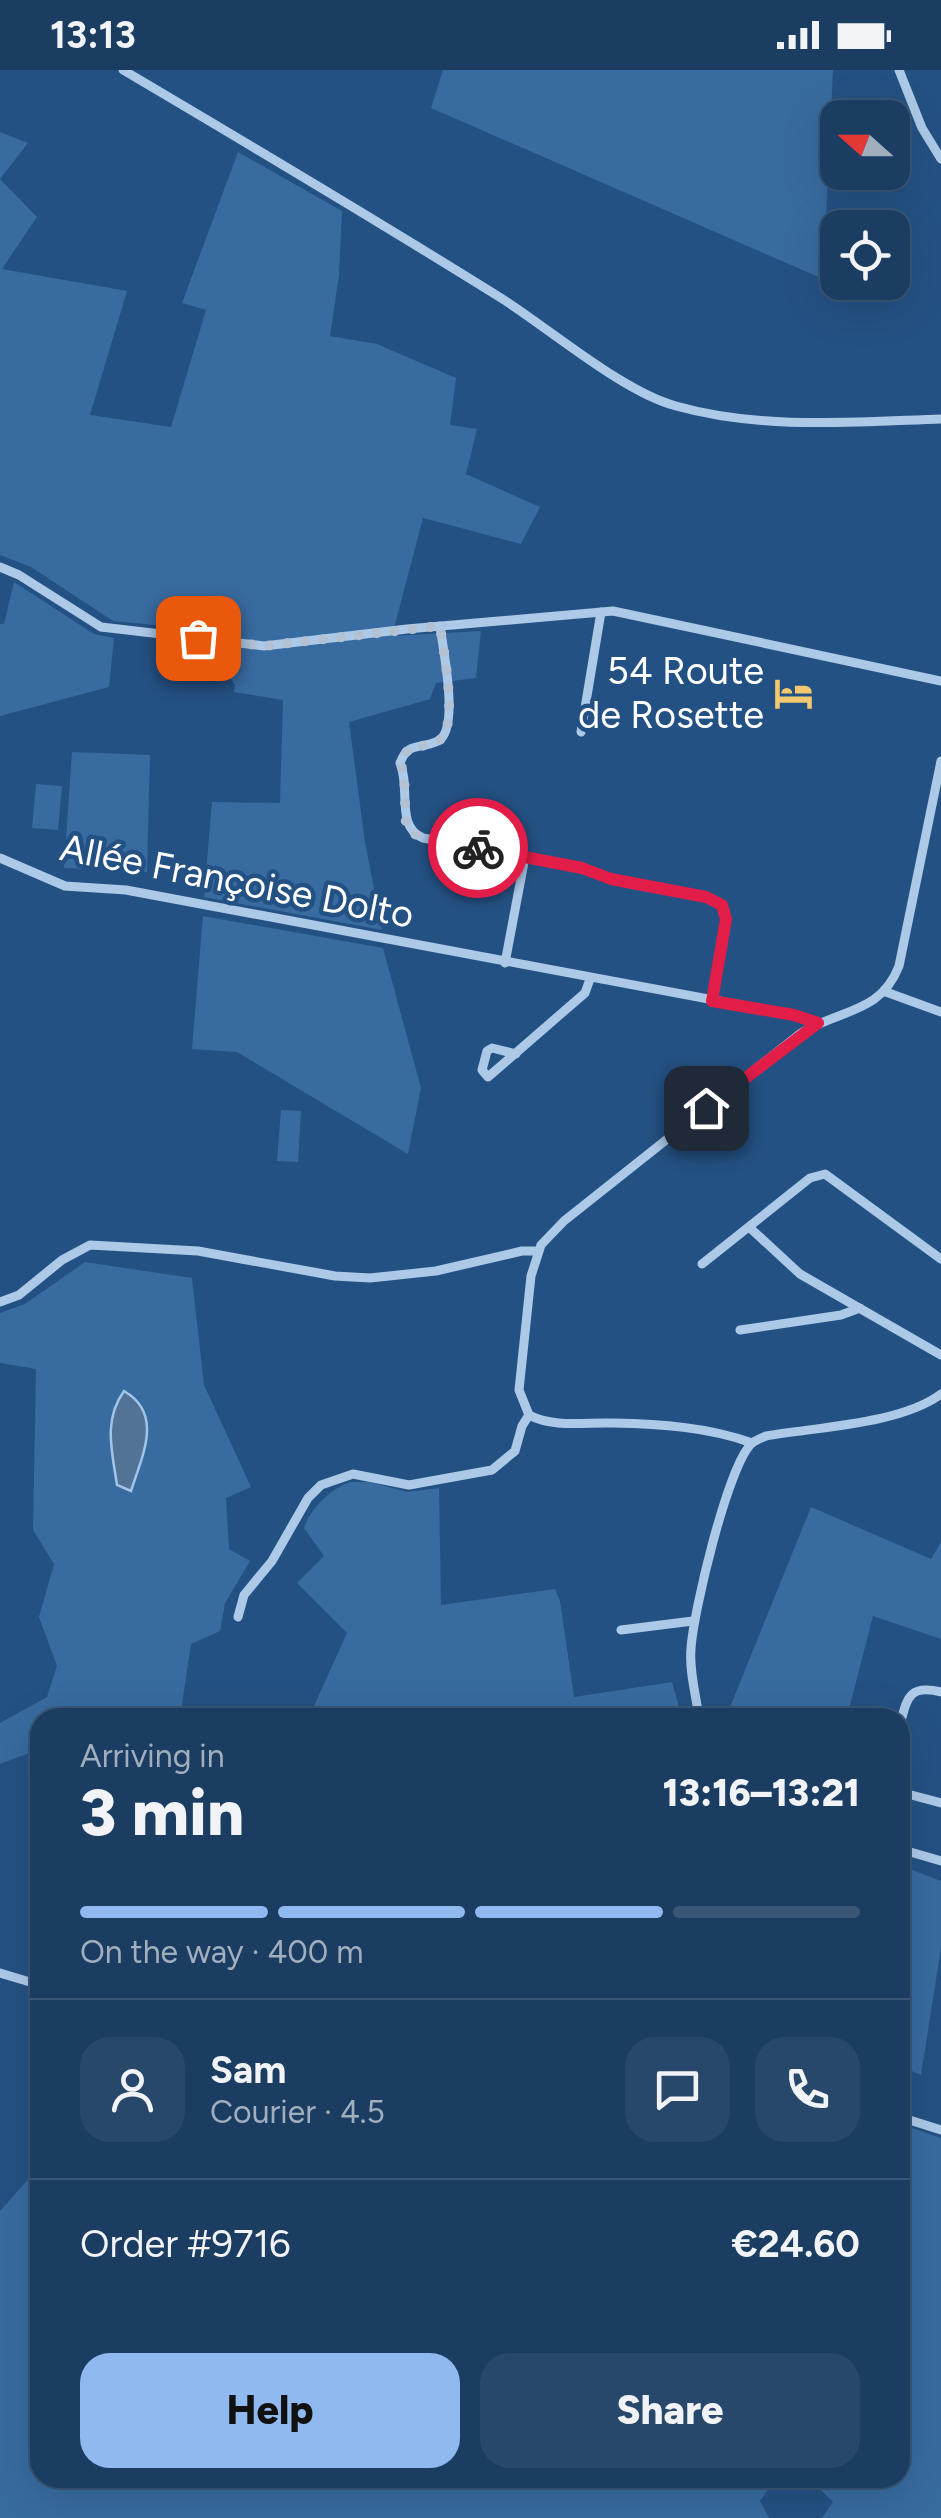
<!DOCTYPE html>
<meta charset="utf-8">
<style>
:root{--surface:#1b3d62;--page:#28486b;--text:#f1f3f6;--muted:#a0aebe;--line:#395677;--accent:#90b9f0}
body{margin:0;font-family:Figtree,sans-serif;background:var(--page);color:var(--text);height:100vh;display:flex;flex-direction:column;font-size:38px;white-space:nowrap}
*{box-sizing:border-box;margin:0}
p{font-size:32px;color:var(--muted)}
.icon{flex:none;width:55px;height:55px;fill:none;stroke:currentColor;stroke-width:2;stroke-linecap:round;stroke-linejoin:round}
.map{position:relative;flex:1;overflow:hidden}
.panel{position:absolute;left:30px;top:1638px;width:880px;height:780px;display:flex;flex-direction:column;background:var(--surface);border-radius:30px;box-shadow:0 10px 40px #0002,0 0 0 2px var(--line)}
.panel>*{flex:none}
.needle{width:65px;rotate:291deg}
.buttons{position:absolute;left:820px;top:30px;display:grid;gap:20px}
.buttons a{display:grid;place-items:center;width:90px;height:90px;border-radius:20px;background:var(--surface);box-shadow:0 10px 40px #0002,0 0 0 2px var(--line);font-size:50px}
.pin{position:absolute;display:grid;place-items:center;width:85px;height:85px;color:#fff;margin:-42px;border-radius:20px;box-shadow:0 5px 15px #0006}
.courier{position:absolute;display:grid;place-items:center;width:100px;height:100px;margin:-50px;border:8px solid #e11d48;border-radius:50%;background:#fff;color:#222;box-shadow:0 2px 12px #0007}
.overview em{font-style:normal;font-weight:800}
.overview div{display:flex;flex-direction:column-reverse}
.overview{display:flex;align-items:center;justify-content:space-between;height:170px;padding:0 50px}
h1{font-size:65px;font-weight:800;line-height:75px}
.bar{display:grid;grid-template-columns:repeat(4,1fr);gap:15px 10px;align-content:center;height:120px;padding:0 50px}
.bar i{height:12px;border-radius:8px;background:var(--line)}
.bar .on{background:var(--accent)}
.bar p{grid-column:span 4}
.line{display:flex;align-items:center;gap:25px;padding:0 50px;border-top:2px solid var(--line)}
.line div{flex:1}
.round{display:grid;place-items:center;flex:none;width:105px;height:105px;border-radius:30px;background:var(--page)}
.cta{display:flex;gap:20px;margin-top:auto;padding:20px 50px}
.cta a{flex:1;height:115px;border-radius:30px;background:var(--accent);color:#111;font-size:40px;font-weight:800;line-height:115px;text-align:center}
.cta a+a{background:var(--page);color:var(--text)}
.status{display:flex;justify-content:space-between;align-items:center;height:70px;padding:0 50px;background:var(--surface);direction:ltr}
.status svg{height:28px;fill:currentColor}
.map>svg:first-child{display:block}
.green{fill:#386ba0}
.water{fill:#527296;stroke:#a1c5e9;stroke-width:2.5}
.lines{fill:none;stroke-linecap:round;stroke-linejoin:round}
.street{stroke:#acc9e8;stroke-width:9}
.done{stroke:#b2c2d4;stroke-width:10;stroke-dasharray:0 18}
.route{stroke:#e11d48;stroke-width:12}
.labels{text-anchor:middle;stroke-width:9;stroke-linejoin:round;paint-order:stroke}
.poi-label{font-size:38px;fill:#fff;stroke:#245183;text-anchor:end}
.street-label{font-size:38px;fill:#fff;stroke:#245183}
</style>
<div class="status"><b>13:13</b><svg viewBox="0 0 49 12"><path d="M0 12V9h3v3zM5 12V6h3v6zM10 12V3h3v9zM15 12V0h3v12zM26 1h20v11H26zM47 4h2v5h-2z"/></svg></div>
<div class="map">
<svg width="941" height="2448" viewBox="0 0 941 2448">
<rect width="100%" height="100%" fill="#245183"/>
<!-- green -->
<g class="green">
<polygon points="443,0 833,0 823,209 431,38"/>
<polygon points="0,62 28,73 0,109 37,147 2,199 127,221 90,345 171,357 206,240 182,233 238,82 342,141 339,205 330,266 377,274 456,308 450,355 477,359 466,404 540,437 521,474 423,448 392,566 481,561 476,608 436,613 430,629 349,652 365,772 382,860 204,827 212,732 280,733 283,630 234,622 235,615 222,597 203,587 206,560 113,551 31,497 0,485"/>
<polygon points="14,512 94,564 114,568 109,617 0,646 0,554 4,554"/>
<polygon points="72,682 150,685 147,802 64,798"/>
<polygon points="36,714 62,716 58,760 32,758"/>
<polygon points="203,846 383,878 421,1018 408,1084 237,982 192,979"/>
<polygon points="281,1040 301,1041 298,1092 277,1091"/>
<polygon points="85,1192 192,1208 204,1315 251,1417 226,1428 229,1479 250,1491 225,1533 220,1561 191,1574 181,1641 184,1647 40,1648 40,1679 0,1694 0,1653 47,1627 57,1596 39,1547 54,1494 33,1460 36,1299 0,1293 0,1243 25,1234"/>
<path d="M350,1412H369L407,1422L439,1418L441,1535L555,1519L560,1531L574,1627L672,1612L682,1647H309L347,1563L297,1513L324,1486L304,1458C311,1438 330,1419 350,1412Z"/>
<polygon points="811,1437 931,1489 941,1472 941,1569 873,1546 847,1647 726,1647"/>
<polygon points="907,1798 941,1811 941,1878 921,2005 900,1996 900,1808"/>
<polygon points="900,2054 941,2068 941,2448 822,2448 833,2432 809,2408 900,2408"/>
<polygon points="40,2096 40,2408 776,2408 760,2431 769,2448 0,2448 0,2141"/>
</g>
<!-- water -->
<path class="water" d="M124,1321C164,1344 142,1386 131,1421L117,1415C112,1381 103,1350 124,1321Z"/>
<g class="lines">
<!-- street -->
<g class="street">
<path d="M123,0C250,75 376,150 501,228C550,259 623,322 676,336C761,360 854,352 941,349"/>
<polyline points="899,0 922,58 941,89"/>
<polyline points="0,497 19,505 101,557 264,576 407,559 613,541 941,611"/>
<path d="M440,556C443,579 460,660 438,671C420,680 408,671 400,693C411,718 395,757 423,768L525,787"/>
<polyline points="581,662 601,542"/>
<polyline points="0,788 65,816 126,820 794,945 819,953"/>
<polyline points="505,893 525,787 582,797 611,809 706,827 722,835 726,849 712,931"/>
<polyline points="886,922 941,942"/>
<polyline points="516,984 492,978 487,981 482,1000 488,1007 585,923 590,909"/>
<polyline points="749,1157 800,1204 941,1285"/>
<polyline points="702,1194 810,1108 825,1104 941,1189"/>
<polyline points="0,1232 19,1225 62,1190 90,1175 198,1181 335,1206 370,1208 436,1201 522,1181 538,1181"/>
<polyline points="740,1260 841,1245 860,1238"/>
<path d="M752,1373C709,1357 659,1354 613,1353C586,1352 553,1358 529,1345L519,1320L531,1206L541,1175L564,1151L801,963C841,939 881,943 899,896L941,691"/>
<polyline points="238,1547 244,1525 272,1491 308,1428 321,1415 353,1404 409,1415 492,1400 515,1381 522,1356 529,1345"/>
<polyline points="621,1560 693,1551"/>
<path d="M699,1648C696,1625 689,1601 691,1579C693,1543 728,1395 752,1373C756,1370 761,1368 766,1366C817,1357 901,1354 941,1324"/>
<path d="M900,1655C907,1628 909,1614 941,1622"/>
<polyline points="900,1722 941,1733"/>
<polyline points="900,1779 941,1791"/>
<polyline points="0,1903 40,1915"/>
<polyline points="900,2047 941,2060"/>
</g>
</g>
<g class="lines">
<!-- done -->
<path class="done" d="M198,568L264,576L440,556C443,579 460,660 438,671C420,680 408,671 400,693L404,703L406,756L413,764L478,778"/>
<!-- route -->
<polyline class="route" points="478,778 582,798 611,809 706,827 722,835 726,849 712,931 794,945 818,953 706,1038"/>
</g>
<!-- icons -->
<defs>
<symbol id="hotel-bare" viewBox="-9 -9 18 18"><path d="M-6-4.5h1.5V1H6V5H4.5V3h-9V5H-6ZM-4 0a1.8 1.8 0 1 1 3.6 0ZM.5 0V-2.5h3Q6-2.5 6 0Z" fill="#f2c870" stroke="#245183" stroke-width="2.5" paint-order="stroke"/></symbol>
</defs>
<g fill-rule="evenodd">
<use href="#hotel-bare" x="766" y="596" width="55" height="55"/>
</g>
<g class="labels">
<!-- poi labels -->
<g class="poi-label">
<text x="764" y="614">54 Route<tspan x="764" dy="44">de Rosette</tspan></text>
</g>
<!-- street labels -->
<g class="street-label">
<text transform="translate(237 811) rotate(11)" y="13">Allée Françoise Dolto</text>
</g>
</g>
</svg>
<div class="buttons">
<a><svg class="needle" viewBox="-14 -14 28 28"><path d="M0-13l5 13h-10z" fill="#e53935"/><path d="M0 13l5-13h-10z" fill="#a0aebe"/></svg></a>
<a><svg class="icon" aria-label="locate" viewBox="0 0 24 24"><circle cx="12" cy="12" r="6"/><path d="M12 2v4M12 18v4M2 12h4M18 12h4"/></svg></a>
</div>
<div class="pin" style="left:198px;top:568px;background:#ea580c"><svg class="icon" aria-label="bag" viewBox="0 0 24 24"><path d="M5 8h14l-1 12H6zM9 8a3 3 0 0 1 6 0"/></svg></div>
<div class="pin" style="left:706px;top:1038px;background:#1f2937"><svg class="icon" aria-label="home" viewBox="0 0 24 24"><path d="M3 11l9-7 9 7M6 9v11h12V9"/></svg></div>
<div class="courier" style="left:478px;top:778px"><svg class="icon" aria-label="bike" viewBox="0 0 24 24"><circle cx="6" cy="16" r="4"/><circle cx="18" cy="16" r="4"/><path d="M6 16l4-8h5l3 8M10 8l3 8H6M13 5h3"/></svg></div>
<section class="panel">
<div class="overview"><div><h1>3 min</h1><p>Arriving in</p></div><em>13:16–13:21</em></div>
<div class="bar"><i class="on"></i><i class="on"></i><i class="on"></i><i></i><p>On the way · 400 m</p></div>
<div class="line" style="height:180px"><a class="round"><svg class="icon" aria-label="person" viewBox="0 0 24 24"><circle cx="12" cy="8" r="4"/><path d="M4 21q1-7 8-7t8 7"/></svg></a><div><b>Sam</b><p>Courier · 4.5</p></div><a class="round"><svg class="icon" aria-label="chat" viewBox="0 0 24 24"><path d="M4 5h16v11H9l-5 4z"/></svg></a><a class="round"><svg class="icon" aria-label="phone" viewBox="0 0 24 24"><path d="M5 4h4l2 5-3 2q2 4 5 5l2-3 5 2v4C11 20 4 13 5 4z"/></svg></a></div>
<div class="line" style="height:130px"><div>Order #9716</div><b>€24.60</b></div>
<div class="cta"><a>Help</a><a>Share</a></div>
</section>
</div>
